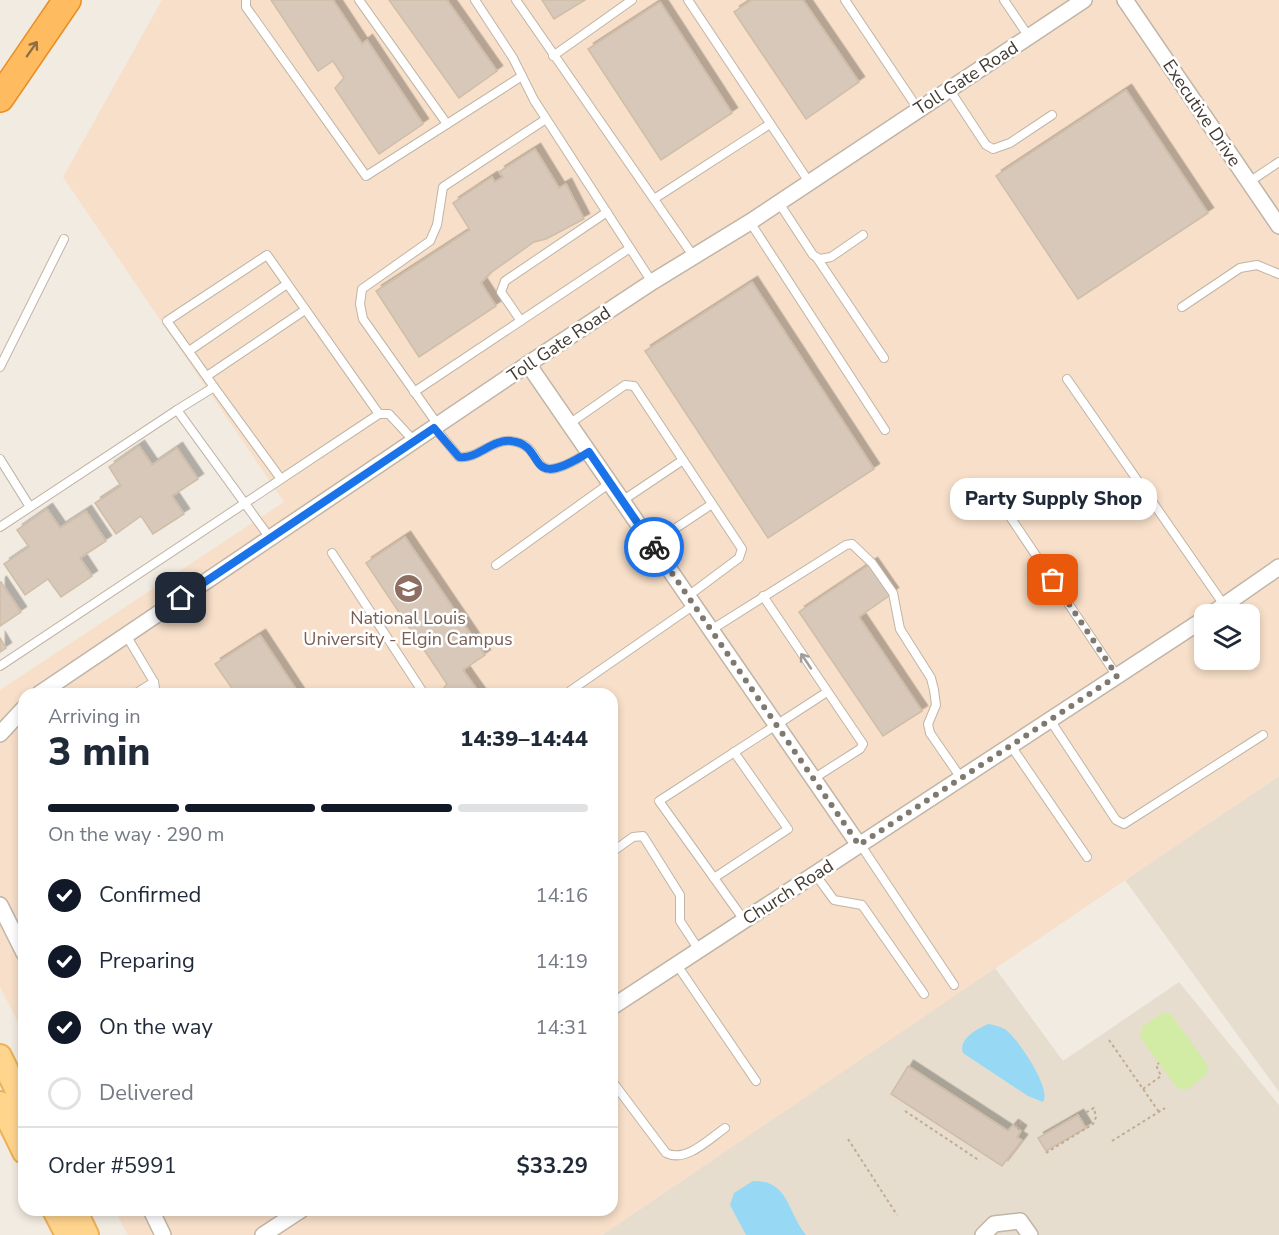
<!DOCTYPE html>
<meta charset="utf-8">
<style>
:root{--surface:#fff;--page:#f6f6f7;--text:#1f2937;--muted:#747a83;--line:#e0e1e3;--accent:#111827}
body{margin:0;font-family:"Nunito Sans",sans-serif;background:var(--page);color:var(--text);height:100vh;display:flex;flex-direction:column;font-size:22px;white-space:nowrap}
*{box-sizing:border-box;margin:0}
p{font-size:20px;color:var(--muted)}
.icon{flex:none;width:33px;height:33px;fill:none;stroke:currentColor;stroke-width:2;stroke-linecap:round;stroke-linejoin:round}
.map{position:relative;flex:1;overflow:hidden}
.sheet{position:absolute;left:18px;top:688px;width:600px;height:528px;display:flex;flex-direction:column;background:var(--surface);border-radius:18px;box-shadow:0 3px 9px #0003}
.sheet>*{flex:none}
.fabs{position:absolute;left:1194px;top:604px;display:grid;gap:12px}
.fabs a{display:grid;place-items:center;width:66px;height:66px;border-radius:12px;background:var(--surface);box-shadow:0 3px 9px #0003;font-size:30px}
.pin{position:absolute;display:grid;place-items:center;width:51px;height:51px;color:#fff;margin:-26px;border-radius:12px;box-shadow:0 3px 9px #0006}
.courier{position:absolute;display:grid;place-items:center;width:60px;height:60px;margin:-30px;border:4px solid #1a73e8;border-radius:50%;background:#fff;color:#222;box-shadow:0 2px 8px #0007}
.bubble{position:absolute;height:42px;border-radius:18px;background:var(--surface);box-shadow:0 3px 9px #0003;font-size:20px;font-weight:800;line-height:42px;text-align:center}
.head em{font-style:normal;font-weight:800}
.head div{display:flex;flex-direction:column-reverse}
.head{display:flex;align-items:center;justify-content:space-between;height:102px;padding:0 30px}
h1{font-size:39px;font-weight:800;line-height:45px}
.bar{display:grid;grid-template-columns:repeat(4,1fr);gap:9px 6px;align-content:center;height:72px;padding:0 30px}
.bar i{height:8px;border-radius:4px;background:var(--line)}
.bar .on{background:var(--accent)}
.bar p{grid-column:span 4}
.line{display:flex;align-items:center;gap:15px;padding:0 30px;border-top:2px solid var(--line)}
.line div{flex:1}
ol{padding:0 30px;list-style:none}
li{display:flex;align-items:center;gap:18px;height:66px}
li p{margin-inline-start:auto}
li .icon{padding:6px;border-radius:50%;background:var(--accent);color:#fff;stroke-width:4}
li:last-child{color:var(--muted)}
li i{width:33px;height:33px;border:3px solid var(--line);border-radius:50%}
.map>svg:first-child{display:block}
.residential{fill:#e7ddce}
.commercial{fill:#f7dfc9;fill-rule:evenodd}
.green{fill:#d2eba5}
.water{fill:#97d8f5}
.building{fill:#d7c8b9;stroke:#d0bda8;stroke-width:1.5;filter:url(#shadow)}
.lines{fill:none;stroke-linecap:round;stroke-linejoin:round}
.lane-casing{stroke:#c0b5a6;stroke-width:10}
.street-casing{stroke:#c0b5a6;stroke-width:18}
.primary-casing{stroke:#ecb055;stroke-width:26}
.highway-casing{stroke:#e98e24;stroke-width:30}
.path{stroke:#c1ac93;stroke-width:2;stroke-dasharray:3 3;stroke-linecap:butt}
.lane{stroke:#fff;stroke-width:8}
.street{stroke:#fff;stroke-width:15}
.primary{stroke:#ffd48d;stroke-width:22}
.highway{stroke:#ffbb5f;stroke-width:27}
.oneway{stroke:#8e6e44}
.oneway2{stroke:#a19d98}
.done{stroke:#80796f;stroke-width:6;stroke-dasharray:0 10.8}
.route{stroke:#1a73e8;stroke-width:8}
.labels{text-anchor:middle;stroke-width:5;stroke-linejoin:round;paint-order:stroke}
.street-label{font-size:18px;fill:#433b32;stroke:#fff}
.education-label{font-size:18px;fill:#785e54;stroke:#fff}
</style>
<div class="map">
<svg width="1279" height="1235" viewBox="0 0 1279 1235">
<defs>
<filter id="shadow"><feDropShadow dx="5.5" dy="-5.5" stdDeviation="0" flood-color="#0004"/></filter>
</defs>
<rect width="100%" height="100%" fill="#f2ebe1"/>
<!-- residential -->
<g class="residential">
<polygon points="1279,776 1279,1092 1125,880"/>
<polygon points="995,968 1063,1061 1179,982 1279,1105 1279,1235 602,1235"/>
</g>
<!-- commercial -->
<path class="commercial" d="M162,0H1279V776L602,1235H128L115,1211L612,1210V694H24V1034L0,987V690L284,502L63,177ZM1204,615H1250V660H1204Z"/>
<!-- green -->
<polygon class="green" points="1162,1013 1171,1014 1208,1066 1207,1074 1186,1090 1177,1088 1140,1037 1142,1027"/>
<!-- water -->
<g class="water">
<path d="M988,1024C994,1025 1000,1026 1006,1030C1018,1039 1052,1089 1043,1102L1028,1096L963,1053C958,1039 977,1029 988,1024Z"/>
<path d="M753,1181C789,1180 787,1212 806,1235H746L730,1205L734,1193Z"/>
</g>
<!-- building -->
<g class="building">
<polygon points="271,0 333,0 362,44 367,40 423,124 379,154 335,88 344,78 333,61 318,71"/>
<polygon points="389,0 447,0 497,71 459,98"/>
<polygon points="542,0 585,0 554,19"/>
<polygon points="752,0 803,0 859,82 806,119 734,12"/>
<polygon points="660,2 732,113 661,160 588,49"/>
<polygon points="1126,90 1208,213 1078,299 996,176"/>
<polygon points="535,149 559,188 566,184 584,219 546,239 534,242 489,274 481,283 496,306 419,357 376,291 470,230 453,203 492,177 495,182 503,177 499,172"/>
<polygon points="752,282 874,469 768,538 645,351"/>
<polygon points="139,446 152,465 177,448 198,479 172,496 184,514 153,534 141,516 116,534 95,503 121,486 109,467"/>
<polygon points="47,509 60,528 86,511 106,541 80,558 92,576 61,597 48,579 25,595 4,564 29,547 17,530"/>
<polygon points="405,537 485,655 463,670 480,694 439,694 447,684 366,563"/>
<polygon points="872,563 893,593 859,617 922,711 883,736 799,612"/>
<polygon points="1,582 21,612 0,626 0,583"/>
<polygon points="260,635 299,694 236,694 215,664"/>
<polygon points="0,638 6,648 0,652"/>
<polygon points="908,1066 1008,1131 1013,1125 1021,1131 1017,1137 1022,1140 1002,1166 891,1094"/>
<polygon points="1078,1115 1086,1128 1046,1151 1038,1138"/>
</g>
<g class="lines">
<defs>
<g id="lane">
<polyline points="246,0 246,7 366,176 522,76"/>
<polyline points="359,0 447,124"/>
<polyline points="475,0 513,58 534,100 652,282"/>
<polyline points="516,0 694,257"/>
<polyline points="688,0 809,182"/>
<polyline points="845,0 918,109"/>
<polyline points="1004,0 1029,37"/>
<polyline points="553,56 632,0"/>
<polyline points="949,89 986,145 993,149 1010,143 1052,115"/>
<polyline points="1249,182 1279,162"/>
<polyline points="654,199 770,124"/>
<polyline points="779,203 813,255 820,259 831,257 863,235"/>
<polyline points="750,222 885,430"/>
<polyline points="817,258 884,358"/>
<polyline points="1182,307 1240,268 1257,265 1279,274"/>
<polyline points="521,321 501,292 505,281 607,212"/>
<polyline points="189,351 287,284"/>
<polyline points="0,367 64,239"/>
<polyline points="207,376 305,310"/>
<polyline points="1067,379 1224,605"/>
<polyline points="214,387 281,479"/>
<polyline points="414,392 630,248"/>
<polyline points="177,410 214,387 167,321 267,255 379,414"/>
<polyline points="569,424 625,385 634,386 742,549 739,558 688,596"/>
<polyline points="438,425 363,319 360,304 362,289 430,241 437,225 443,187 546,119"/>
<path d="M434,427L459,457C476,460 492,439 511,441C550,445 523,494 589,452"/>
<polyline points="0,459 30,507"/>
<polyline points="988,484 1117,676"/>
<polyline points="622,501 683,460"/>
<polyline points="0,527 177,410 270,538"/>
<polyline points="652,544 712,504"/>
<polyline points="332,553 424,694"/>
<polyline points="496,565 610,483"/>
<polyline points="763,596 863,744 860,749 813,779"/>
<polyline points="711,630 846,545 852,544 872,563 893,593 900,629 931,678 934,690 936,705 928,724 930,733 961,778"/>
<polyline points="126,635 154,682 156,694"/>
<polyline points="0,666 379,414 389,414 414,441"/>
<polyline points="570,691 694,605"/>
<polyline points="135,694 154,682"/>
<polyline points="1050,720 1116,820 1124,824 1263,735"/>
<polyline points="1011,746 1087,857"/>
<polyline points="860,844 954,985"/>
<polyline points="612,852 633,837 643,836 680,895 680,921 699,950"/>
<polyline points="815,874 834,900 862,905 924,994"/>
<polyline points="714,878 788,829 734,752"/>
<polyline points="744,920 659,801 827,692"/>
<polyline points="677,965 756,1081"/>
<path d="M612,1081L666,1153C686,1163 709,1139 725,1128"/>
</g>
<g id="street">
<polyline points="1125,0 1279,226"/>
<polyline points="528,364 859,845"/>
<polyline points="1210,615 1279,567"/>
<polyline points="39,694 528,364 652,282 750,222 1084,0"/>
<polyline points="0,734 24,708"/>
<polyline points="0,905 24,953"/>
<polyline points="612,1007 1204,619"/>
<polyline points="151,1210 163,1235"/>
<polyline points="263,1235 301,1210"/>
<polyline points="983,1235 994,1224 1020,1221 1030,1235"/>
</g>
<g id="primary">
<polyline points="0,1056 24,1105"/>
<polyline points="0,1103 24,1152"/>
<polyline points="54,1210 67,1235"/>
<polyline points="75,1210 87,1235"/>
</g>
<polyline id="highway" points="0,98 67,0"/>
</defs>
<!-- lane casing -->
<use href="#lane" class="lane-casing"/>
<!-- street casing -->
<use href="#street" class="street-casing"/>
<!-- primary casing -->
<use href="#primary" class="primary-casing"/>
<!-- highway casing -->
<use href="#highway" class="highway-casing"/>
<!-- path -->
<g class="path">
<polyline points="1109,1040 1159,1112"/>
<polyline points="1143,1089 1161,1076 1156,1065 1159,1063"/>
<polyline points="905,1111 980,1161"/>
<polyline points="1015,1126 1021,1121"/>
<polyline points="1018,1130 1022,1120"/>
<polyline points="848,1139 897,1215"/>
<polyline points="1112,1141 1165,1108"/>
<polyline points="1046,1153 1093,1124 1096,1117 1094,1108 1083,1114"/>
</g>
<!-- lane -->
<use href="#lane" class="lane"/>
<!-- street -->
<use href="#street" class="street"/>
<!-- primary -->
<use href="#primary" class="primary"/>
<!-- highway -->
<use href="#highway" class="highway"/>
</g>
<!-- one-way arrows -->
<defs><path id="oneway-shaft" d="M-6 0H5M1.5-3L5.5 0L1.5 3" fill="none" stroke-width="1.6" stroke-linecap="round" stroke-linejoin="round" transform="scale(1.5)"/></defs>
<use class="oneway" href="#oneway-shaft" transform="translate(32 49) rotate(-55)"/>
<use class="oneway2" href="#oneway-shaft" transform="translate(806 661) rotate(-124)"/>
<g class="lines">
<!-- done -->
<polyline class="done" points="654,547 859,845 1117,676 1053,580"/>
<!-- route -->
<path class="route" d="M181,598L434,428L459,457C476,460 492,439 511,441C549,445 522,494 589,452L654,547"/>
</g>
<!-- icons -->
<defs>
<symbol id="university-disc" viewBox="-11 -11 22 22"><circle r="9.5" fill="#8d6e63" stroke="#fff"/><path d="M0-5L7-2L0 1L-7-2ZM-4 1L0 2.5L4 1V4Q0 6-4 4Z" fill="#fff"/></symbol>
</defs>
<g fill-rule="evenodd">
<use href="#university-disc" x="392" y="572" width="33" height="33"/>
</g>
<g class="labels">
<!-- street labels -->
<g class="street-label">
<text transform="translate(966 78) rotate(-33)" y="6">Toll Gate Road</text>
<text transform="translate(1202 113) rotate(56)" y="6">Executive Drive</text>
<text transform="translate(559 344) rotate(-34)" y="6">Toll Gate Road</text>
<text transform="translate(788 892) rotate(-33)" y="6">Church Road</text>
</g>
<!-- education labels -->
<g class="education-label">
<text x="408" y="624">National Louis<tspan x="408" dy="21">University - Elgin Campus</tspan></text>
</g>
</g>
</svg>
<div class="fabs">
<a><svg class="icon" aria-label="layers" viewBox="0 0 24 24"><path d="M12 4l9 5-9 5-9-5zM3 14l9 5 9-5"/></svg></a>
</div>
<div class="pin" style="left:1053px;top:580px;background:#ea580c"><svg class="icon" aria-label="bag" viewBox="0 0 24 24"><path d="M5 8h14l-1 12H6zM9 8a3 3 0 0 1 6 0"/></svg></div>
<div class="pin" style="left:181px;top:598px;background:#1f2937"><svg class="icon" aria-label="home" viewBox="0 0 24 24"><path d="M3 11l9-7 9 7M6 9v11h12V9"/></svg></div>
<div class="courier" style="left:654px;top:547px"><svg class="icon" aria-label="bike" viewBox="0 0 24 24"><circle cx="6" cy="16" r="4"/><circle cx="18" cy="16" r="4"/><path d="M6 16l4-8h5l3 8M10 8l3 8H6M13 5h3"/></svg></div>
<div class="bubble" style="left:950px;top:478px;width:207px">Party Supply Shop</div>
<section class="sheet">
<div class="head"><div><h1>3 min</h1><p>Arriving in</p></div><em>14:39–14:44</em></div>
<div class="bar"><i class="on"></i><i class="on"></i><i class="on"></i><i></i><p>On the way · 290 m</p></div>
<ol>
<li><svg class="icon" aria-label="check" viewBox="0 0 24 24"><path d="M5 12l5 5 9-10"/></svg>Confirmed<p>14:16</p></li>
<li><svg class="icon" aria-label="check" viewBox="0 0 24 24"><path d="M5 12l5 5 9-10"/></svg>Preparing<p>14:19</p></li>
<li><svg class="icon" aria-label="check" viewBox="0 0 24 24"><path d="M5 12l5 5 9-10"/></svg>On the way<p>14:31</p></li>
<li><i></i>Delivered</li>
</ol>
<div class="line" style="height:78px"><div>Order #5991</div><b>$33.29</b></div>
</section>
</div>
